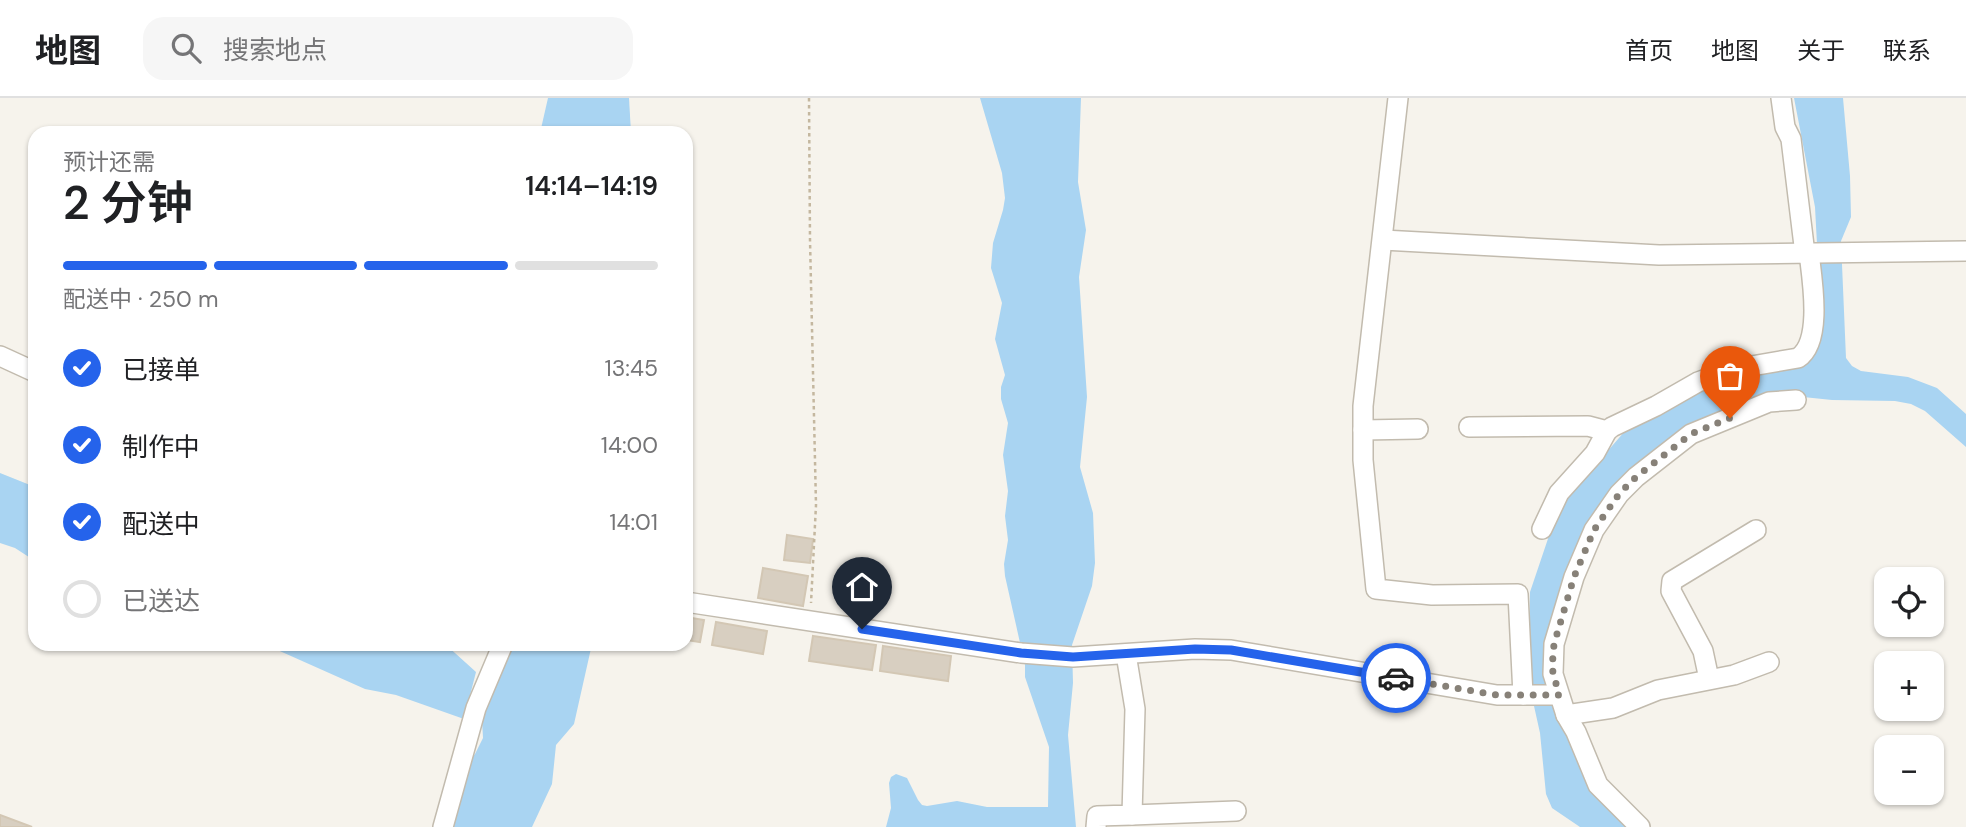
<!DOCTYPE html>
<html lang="zh">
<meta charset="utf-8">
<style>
:root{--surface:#fff;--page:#f6f6f6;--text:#202124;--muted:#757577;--line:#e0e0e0;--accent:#2563eb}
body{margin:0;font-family:"DM Sans","Noto Sans SC",sans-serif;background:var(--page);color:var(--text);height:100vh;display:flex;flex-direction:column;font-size:26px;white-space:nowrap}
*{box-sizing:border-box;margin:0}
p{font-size:23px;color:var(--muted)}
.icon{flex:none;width:38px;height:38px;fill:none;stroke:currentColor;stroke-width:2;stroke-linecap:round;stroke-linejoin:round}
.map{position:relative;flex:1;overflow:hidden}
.side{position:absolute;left:28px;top:28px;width:665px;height:525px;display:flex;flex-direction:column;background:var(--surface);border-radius:21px;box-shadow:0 2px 5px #0004}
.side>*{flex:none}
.controls{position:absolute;left:1874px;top:469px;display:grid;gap:14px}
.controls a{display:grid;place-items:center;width:70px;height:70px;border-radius:14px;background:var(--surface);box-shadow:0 2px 5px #0004;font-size:35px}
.pin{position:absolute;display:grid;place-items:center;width:60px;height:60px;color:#fff;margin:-72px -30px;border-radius:50% 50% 50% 0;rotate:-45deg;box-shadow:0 0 7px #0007}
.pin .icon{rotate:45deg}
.courier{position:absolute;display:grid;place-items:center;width:70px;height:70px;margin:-35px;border:5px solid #2563eb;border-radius:50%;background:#fff;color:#222;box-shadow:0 2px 9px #0007}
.overview em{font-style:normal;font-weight:600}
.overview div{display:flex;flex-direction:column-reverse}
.overview{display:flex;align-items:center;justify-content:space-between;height:119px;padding:0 35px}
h1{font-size:46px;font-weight:600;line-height:52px}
.bar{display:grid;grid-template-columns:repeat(4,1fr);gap:10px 7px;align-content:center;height:84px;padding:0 35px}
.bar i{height:9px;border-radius:5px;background:var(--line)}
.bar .current{background:var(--accent)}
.bar p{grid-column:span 4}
ol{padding:0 35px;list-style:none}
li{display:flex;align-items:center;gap:21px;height:77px}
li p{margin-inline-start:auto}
li .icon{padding:7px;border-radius:50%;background:var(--accent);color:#fff;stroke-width:4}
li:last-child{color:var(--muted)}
li i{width:38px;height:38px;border:4px solid var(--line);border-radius:50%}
header{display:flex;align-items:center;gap:42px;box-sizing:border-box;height:98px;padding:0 35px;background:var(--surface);border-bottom:2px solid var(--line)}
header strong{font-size:33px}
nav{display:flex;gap:38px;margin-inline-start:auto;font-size:24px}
.search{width:490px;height:63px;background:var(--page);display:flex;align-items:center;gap:18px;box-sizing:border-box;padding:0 24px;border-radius:21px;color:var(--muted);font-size:26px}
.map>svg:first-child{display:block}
.water{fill:#a9d4f2}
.building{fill:#d8cfc1;stroke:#d3c7b4;stroke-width:2}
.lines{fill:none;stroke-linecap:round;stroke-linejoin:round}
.minor-casing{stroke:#c2bbae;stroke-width:22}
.path{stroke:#c4b79f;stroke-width:2.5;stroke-dasharray:3.5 3.5;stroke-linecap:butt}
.minor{stroke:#fff;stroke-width:19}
.done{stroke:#878178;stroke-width:7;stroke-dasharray:0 12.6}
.route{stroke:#2563eb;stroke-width:9}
</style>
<header>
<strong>地图</strong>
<div class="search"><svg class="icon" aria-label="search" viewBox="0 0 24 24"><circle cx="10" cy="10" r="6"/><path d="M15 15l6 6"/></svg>搜索地点</div>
<nav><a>首页</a><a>地图</a><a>关于</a><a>联系</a></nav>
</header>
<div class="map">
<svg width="1966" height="729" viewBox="0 0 1966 729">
<rect width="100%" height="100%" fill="#f6f3ec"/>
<!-- water -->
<g class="water">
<polygon points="548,0 629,0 631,35 540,35"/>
<polygon points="980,0 1081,0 1078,84 1086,132 1079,179 1087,299 1080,369 1093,415 1095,465 1092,488 1072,547 1073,585 1068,637 1076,729 886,729 891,710 889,685 891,679 896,676 907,680 918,702 922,707 927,708 957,703 987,709 1048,709 1049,649 1025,579 1025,567 1005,478 1004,466 1008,442 1005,418 1008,393 1003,357 1008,325 1001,301 1001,289 1005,277 995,241 1002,205 991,170 993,145 1003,112 1005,100 1002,75"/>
<polygon points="1794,0 1843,0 1850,78 1851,119 1841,143 1846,260 1852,268 1861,273 1908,279 1937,290 1966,316 1966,349 1925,313 1911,306 1895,303 1832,302 1784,297 1699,327 1601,417 1549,588 1528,587 1530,494 1555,420 1573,393 1625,333 1681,299 1729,281 1803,265 1820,202 1815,109"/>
<polygon points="0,375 35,389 35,463 15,450 0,445"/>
<polygon points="264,546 445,546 476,574 464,621 396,597 365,591"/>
<polygon points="512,546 592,546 574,626 556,647 552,686 532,729 448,729 463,670 475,656 483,640 482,622"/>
<polygon points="1553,607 1632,729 1580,729 1552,710 1546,696 1540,635 1534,608"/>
</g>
<!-- building -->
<g class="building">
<polygon points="787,437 813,441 810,465 784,462"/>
<polygon points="763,470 808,478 803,508 758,500"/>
<polygon points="686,519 704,522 700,544 686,542"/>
<polygon points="716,524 767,533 763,556 712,547"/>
<polygon points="813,538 876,547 872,572 809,563"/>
<polygon points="883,548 951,558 948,583 880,573"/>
<polygon points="0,717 32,729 0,729"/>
</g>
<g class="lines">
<defs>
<g id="minor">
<polyline points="1398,0 1363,308 1363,362 1376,491 1432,497 1518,496 1523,597"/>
<polyline points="1781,0 1785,29 1791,41 1805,156"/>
<polyline points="1383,142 1659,157 1966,153"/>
<polyline points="0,258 35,274"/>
<polyline points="1469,329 1588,328 1607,333"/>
<polyline points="1363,332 1418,331"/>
<path d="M1542,431L1559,395L1595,355L1607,333L1612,329L1656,308L1698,284L1734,271L1798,260C1823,244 1812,181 1809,155"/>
<polyline points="686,504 1021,555 1073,559 1195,551 1231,552 1497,597 1559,597"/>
<polyline points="1709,581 1703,553 1671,493 1672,483 1756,432"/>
<polyline points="1566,617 1613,610 1658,592 1734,577 1769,564"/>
<polyline points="1132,717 1236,713"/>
<polyline points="443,729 476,610 503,546"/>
<polyline points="1096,729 1097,718 1132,717 1135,611 1126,556"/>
<polyline points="1640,729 1598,687 1576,634 1566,617 1553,576 1554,546 1574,479 1594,432 1619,396 1636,379 1691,336 1769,304 1796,302"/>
</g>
</defs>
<!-- minor casing -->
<use href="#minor" class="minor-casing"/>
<!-- path -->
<polyline class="path" points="809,0 810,142 816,407 811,505"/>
<!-- minor -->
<use href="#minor" class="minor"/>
</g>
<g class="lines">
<!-- done -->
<polyline class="done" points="1396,580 1497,597 1559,597 1552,570 1554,546 1574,479 1594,432 1619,396 1636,379 1691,336 1730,320"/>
<!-- route -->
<polyline class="route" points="862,531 1021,555 1073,559 1195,551 1231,552 1396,580"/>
</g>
</svg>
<div class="controls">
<a><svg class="icon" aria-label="locate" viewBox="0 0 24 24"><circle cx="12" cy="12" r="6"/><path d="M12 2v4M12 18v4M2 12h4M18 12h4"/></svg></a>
<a>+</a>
<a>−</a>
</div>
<div class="pin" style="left:1730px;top:320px;background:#ea580c"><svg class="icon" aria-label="bag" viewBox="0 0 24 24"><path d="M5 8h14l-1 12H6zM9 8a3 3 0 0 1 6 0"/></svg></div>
<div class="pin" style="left:862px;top:531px;background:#1f2937"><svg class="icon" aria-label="home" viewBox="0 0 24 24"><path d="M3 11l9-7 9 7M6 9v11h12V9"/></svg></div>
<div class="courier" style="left:1396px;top:580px"><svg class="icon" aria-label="car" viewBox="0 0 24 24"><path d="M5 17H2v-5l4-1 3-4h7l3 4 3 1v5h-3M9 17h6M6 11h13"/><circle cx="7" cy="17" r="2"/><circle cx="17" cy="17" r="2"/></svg></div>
<section class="side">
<div class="overview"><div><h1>2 分钟</h1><p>预计还需</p></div><em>14:14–14:19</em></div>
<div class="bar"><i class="current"></i><i class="current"></i><i class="current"></i><i></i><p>配送中 · 250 m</p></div>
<ol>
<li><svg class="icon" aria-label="check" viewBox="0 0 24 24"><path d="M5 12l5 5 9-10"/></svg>已接单<p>13:45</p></li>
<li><svg class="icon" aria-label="check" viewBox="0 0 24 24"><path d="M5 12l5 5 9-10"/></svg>制作中<p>14:00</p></li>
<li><svg class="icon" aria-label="check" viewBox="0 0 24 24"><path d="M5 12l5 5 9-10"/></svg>配送中<p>14:01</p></li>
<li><i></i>已送达</li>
</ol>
</section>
</div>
